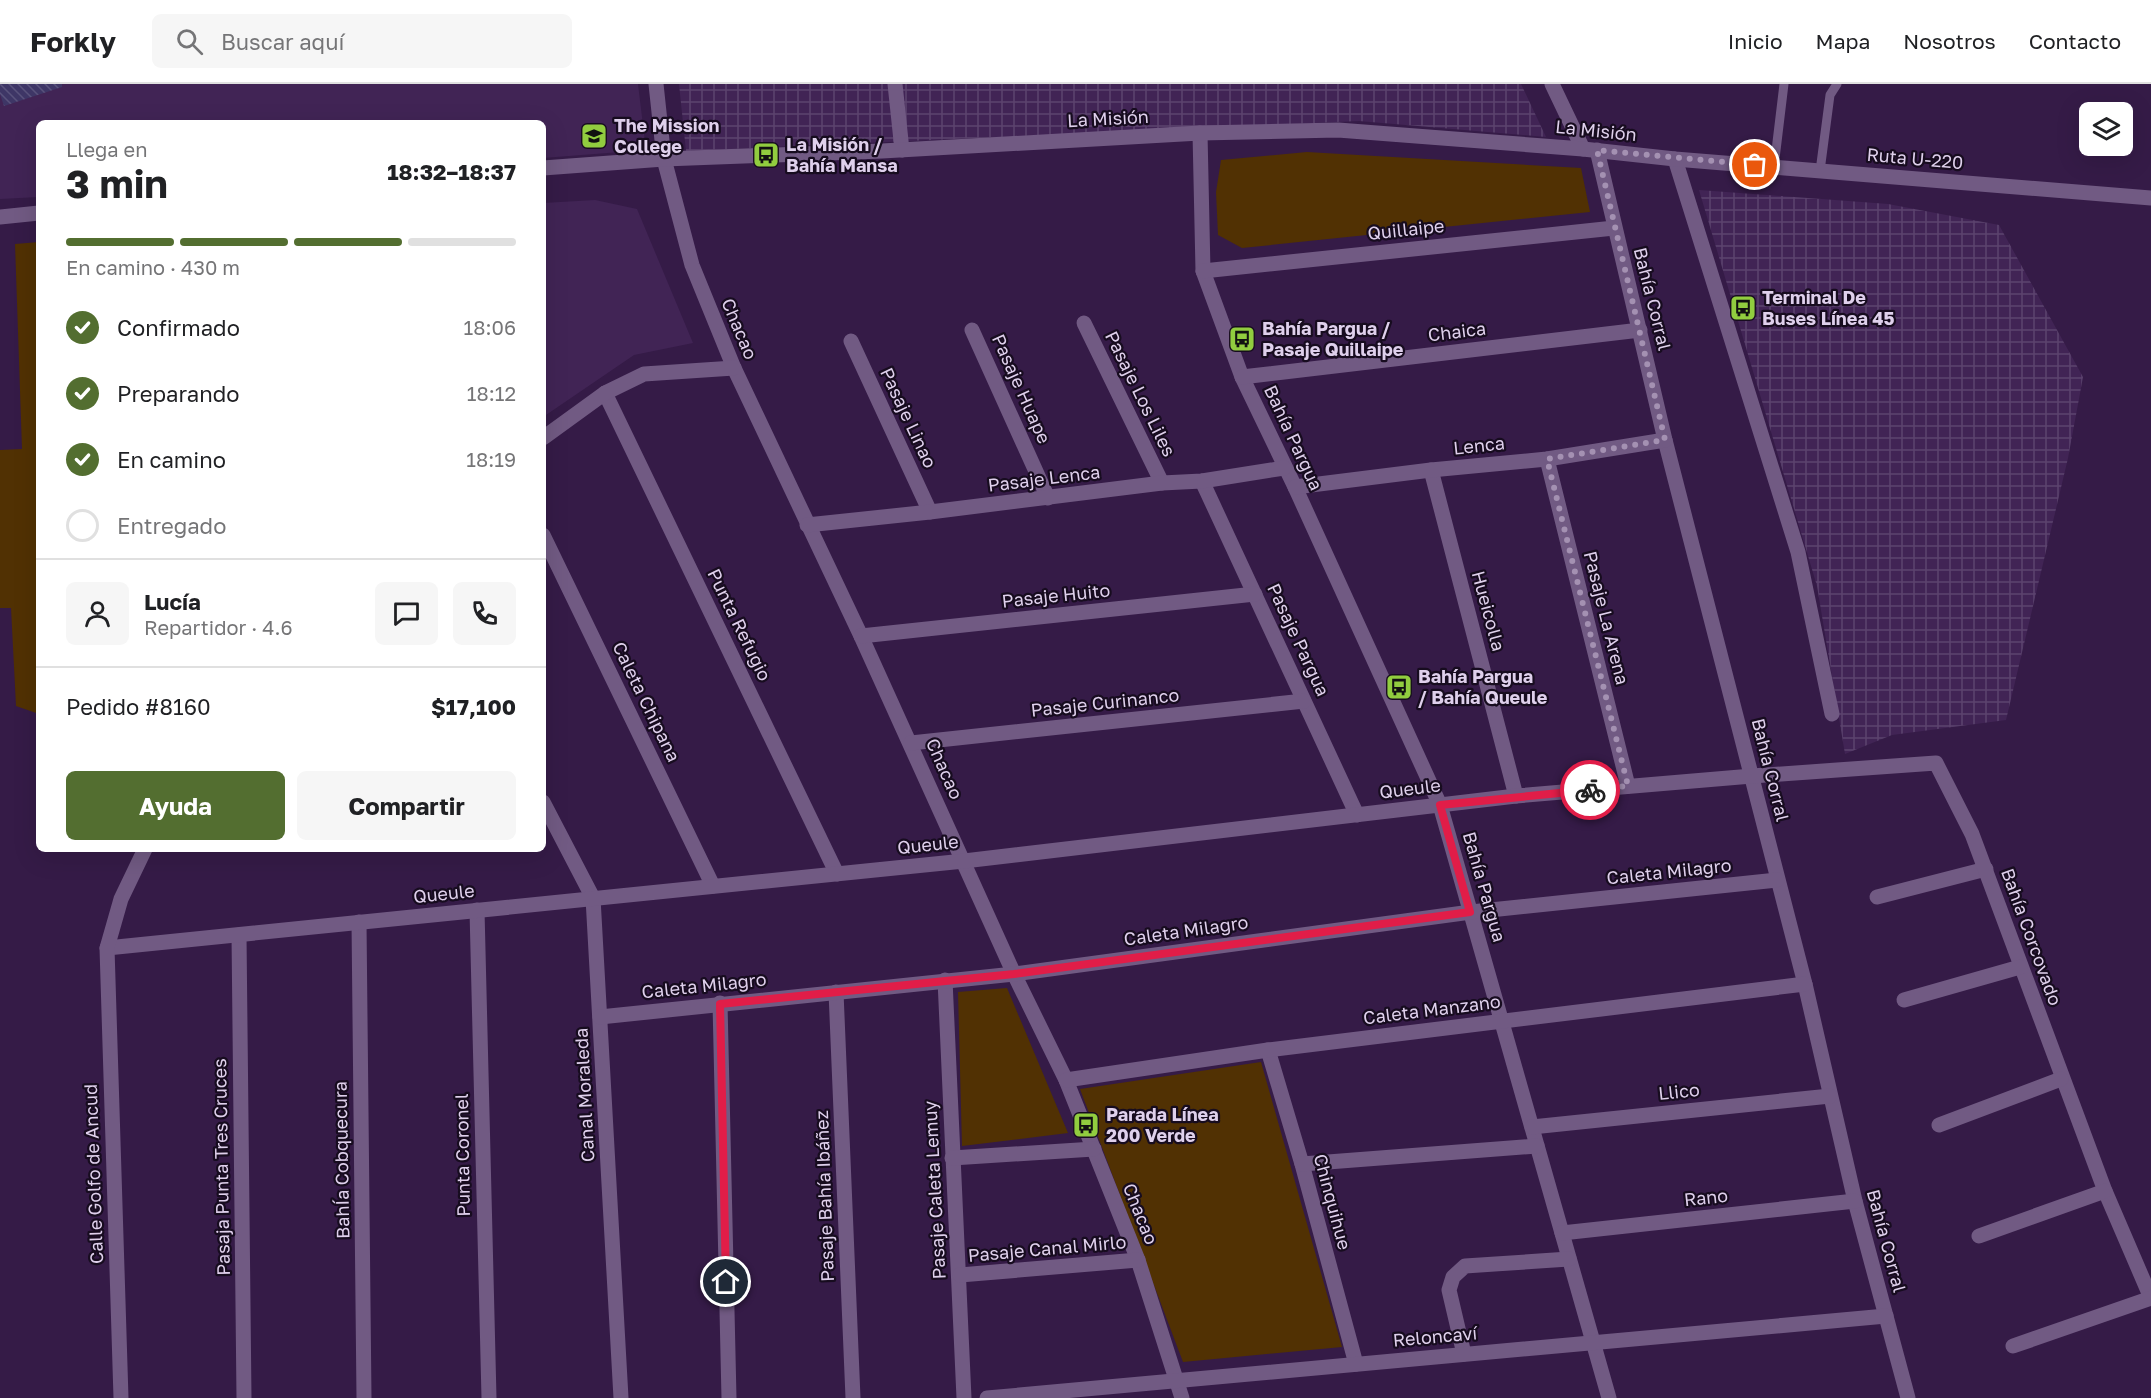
<!DOCTYPE html>
<html lang="es">
<meta charset="utf-8">
<style>
:root{--surface:#fff;--page:#f6f6f6;--text:#202124;--muted:#757577;--line:#e0e0e0;--accent:#536e30}
body{margin:0;font-family:"Golos Text",sans-serif;background:var(--page);color:var(--text);height:100vh;display:flex;flex-direction:column;font-size:22px;white-space:nowrap}
*{box-sizing:border-box;margin:0}
p{font-size:20px;color:var(--muted)}
.icon{flex:none;width:33px;height:33px;fill:none;stroke:currentColor;stroke-width:2;stroke-linecap:round;stroke-linejoin:round}
.map{position:relative;flex:1;overflow:hidden}
.side{position:absolute;left:36px;top:36px;width:510px;height:732px;display:flex;flex-direction:column;background:var(--surface);border-radius:9px;box-shadow:0 6px 24px #0002}
.side>*{flex:none}
.tools{position:absolute;left:2079px;top:18px;display:grid;gap:12px}
.tools a{display:grid;place-items:center;width:54px;height:54px;border-radius:9px;background:var(--surface);box-shadow:0 6px 24px #0002;font-size:30px}
.pin{position:absolute;display:grid;place-items:center;width:51px;height:51px;color:#fff;margin:-26px;border:3px solid #fff;border-radius:50%;box-shadow:0 2px 6px #0007}
.courier{position:absolute;display:grid;place-items:center;width:60px;height:60px;margin:-30px;border:4px solid #e11d48;border-radius:50%;background:#fff;color:#222;box-shadow:0 2px 8px #0007}
.summary em{font-style:normal;font-weight:700}
.summary div{display:flex;flex-direction:column-reverse}
.summary{display:flex;align-items:center;justify-content:space-between;height:102px;padding:0 30px}
h1{font-size:39px;font-weight:700;line-height:45px}
.bar{display:grid;grid-template-columns:repeat(4,1fr);gap:9px 6px;align-content:center;height:72px;padding:0 30px}
.bar i{height:8px;border-radius:4px;background:var(--line)}
.bar .on{background:var(--accent)}
.bar p{grid-column:span 4}
.line{display:flex;align-items:center;gap:15px;padding:0 30px;border-top:2px solid var(--line)}
.line div{flex:1}
.round{display:grid;place-items:center;flex:none;width:63px;height:63px;border-radius:9px;background:var(--page)}
ol{padding:0 30px;list-style:none}
li{display:flex;align-items:center;gap:18px;height:66px}
li p{margin-inline-start:auto}
li .icon{padding:6px;border-radius:50%;background:var(--accent);color:#fff;stroke-width:4}
li:last-child{color:var(--muted)}
li i{width:33px;height:33px;border:3px solid var(--line);border-radius:50%}
.button{display:flex;gap:12px;margin-top:auto;padding:12px 30px}
.button a{flex:1;height:69px;border-radius:9px;background:var(--accent);color:#fff;font-size:24px;font-weight:700;line-height:69px;text-align:center}
.button a+a{background:var(--page);color:var(--text)}
header{display:flex;align-items:center;gap:36px;box-sizing:border-box;height:84px;padding:0 30px;background:var(--surface);border-bottom:2px solid var(--line)}
header strong{font-size:28px}
nav{display:flex;gap:33px;margin-inline-start:auto;font-size:21px}
.search{width:420px;height:54px;background:var(--page);display:flex;align-items:center;gap:15px;box-sizing:border-box;padding:0 21px;border-radius:9px;color:var(--muted);font-size:22px}
.map>svg:first-child{display:block}
.built{fill:#412455}
.industrial{fill:url(#industrial-grid)}
.green{fill:#513103}
.building{fill:url(#building-back-hatch)}
.lines{fill:none;stroke-linecap:round;stroke-linejoin:round}
.service{stroke:#715a83;stroke-width:9}
.minor{stroke:#715a83;stroke-width:15}
.tertiary{stroke:#715a83;stroke-width:15}
.done{stroke:#a491b2;stroke-width:6;stroke-dasharray:0 10.8}
.route{stroke:#e11d48;stroke-width:8}
.labels{text-anchor:middle;stroke-width:4.5;stroke-linejoin:round;paint-order:stroke}
.street-label{font-size:18px;fill:#dfd0ec;stroke:#170c1f}
.poi-label{font-size:18px;font-weight:bold;fill:#dfd0ec;stroke:#170c1f;text-anchor:start}
</style>
<header>
<strong>Forkly</strong>
<div class="search"><svg class="icon" aria-label="search" viewBox="0 0 24 24"><circle cx="10" cy="10" r="6"/><path d="M15 15l6 6"/></svg>Buscar aquí</div>
<nav><a>Inicio</a><a>Mapa</a><a>Nosotros</a><a>Contacto</a></nav>
</header>
<div class="map">
<svg width="2151" height="1314" viewBox="0 0 2151 1314">
<defs>
<pattern id="industrial-grid" width="8" height="8" patternUnits="userSpaceOnUse" patternTransform="scale(1.5)"><rect width="8" height="8" fill="#412455"/><path d="M0 4h8M4 0v8" fill="none" stroke="#5c436e"/></pattern>
<pattern id="building-back-hatch" width="6" height="6" patternUnits="userSpaceOnUse" patternTransform="scale(1.5)"><rect width="6" height="6" fill="#3e3666"/><path d="M-1 5l2 2M0 0l6 6M5-1l2 2" fill="none" stroke="#59527c"/></pattern>
</defs>
<rect width="100%" height="100%" fill="#351b47"/>
<!-- built -->
<g class="built">
<polygon points="0,0 638,0 646,66 543,74 543,39 39,39 39,113 0,115"/>
<polygon points="595,116 637,125 693,259 634,271 543,333 543,119"/>
</g>
<!-- industrial -->
<g class="industrial">
<polygon points="679,0 1521,0 1546,53 1359,37 686,67"/>
<polygon points="1699,106 1888,120 1999,141 2083,293 2068,374 2006,636 1892,651 1845,670 1817,502"/>
</g>
<!-- green -->
<g class="green">
<polygon points="1307,68 1581,84 1590,128 1242,164 1218,151 1216,108 1221,76"/>
<polygon points="39,158 39,630 16,622 11,524 0,524 0,366 22,365 15,160"/>
<polygon points="1007,904 1068,1049 962,1062 958,908"/>
<polygon points="1261,978 1342,1263 1183,1278 1080,1005"/>
</g>
<!-- building -->
<polygon class="building" points="0,0 62,0 62,3 4,22 0,10"/>
<g class="lines">
<!-- service -->
<g class="service">
<polyline points="1774,83 1784,0"/>
<polyline points="1820,87 1830,11 1837,0"/>
</g>
<!-- minor -->
<g class="minor">
<polyline points="656,0 664,75 692,181 734,284 861,552 1014,890 1066,996 1138,1176 1182,1314"/>
<polyline points="895,0 902,66"/>
<polyline points="1552,0 1583,65"/>
<polyline points="1200,49 1203,187 1242,293 1295,403 1440,721 1609,1314"/>
<polyline points="1597,66 1665,356 1805,900 1855,1117 1908,1314"/>
<polyline points="1675,75 1798,468 1832,630"/>
<polyline points="1203,187 1614,144"/>
<polyline points="1084,239 1162,399"/>
<polyline points="972,246 1048,414"/>
<polyline points="851,257 930,428"/>
<polyline points="1242,293 1640,246"/>
<polyline points="605,309 837,790"/>
<polyline points="543,354 605,309 644,290 734,284"/>
<polyline points="1547,375 1628,702"/>
<polyline points="1431,386 1516,712"/>
<polyline points="1202,397 1357,731"/>
<polyline points="1295,403 1431,386 1547,375 1665,356"/>
<polyline points="807,441 930,428 1162,399 1202,397 1284,384"/>
<polyline points="543,451 713,802"/>
<polyline points="861,552 1255,510"/>
<polyline points="911,659 1304,617"/>
<polyline points="543,718 593,814 621,1314"/>
<polyline points="1877,813 1986,785"/>
<polyline points="477,826 489,1314"/>
<polyline points="359,838 364,1314"/>
<polyline points="239,851 244,1314"/>
<polyline points="107,864 964,777 1516,712 1752,692 1936,679 1972,750 2105,1107 2151,1214"/>
<polyline points="945,896 964,1314"/>
<polyline points="836,908 853,1314"/>
<polyline points="1904,916 2020,883"/>
<polyline points="720,919 729,1314"/>
<polyline points="600,933 1014,890 1471,828 1777,796"/>
<polyline points="1268,966 1302,1080 1356,1280"/>
<polyline points="1066,996 1268,966 1805,900"/>
<polyline points="1939,1041 2061,995"/>
<polyline points="1532,1043 1830,1012"/>
<polyline points="952,1074 1094,1065"/>
<polyline points="1302,1080 1537,1062"/>
<polyline points="1562,1149 1855,1117"/>
<polyline points="1979,1152 2105,1107"/>
<polyline points="960,1191 1138,1176"/>
<polyline points="2013,1262 2151,1214"/>
<polyline points="1464,1270 1449,1206 1453,1193 1465,1182 1569,1175"/>
<polyline points="121,1314 107,864 121,815 145,765"/>
<polyline points="987,1314 1886,1232"/>
</g>
<!-- tertiary -->
<g class="tertiary">
<polyline points="543,84 664,75 882,67 1200,49 1338,46 1583,65 1675,75 2151,114"/>
<polyline points="0,133 39,129"/>
</g>
</g>
<g class="lines">
<!-- done -->
<polyline class="done" points="1590,706 1628,702 1547,375 1665,356 1597,66 1755,81"/>
<!-- route -->
<polyline class="route" points="726,1198 720,920 1014,890 1470,828 1440,721 1590,706"/>
</g>
<!-- icons -->
<defs>
<symbol id="school-square" viewBox="-11 -11 22 22"><rect x="-9" y="-9" width="18" height="18" rx="4" fill="#91cd3f" stroke="#170c1f"/><path d="M0-5L7-2L0 1L-7-2ZM-4 1L0 2.5L4 1V4Q0 6-4 4Z" fill="#111"/></symbol>
<symbol id="bus-square" viewBox="-11 -11 22 22"><rect x="-9" y="-9" width="18" height="18" rx="4" fill="#91cd3f" stroke="#170c1f"/><path d="M-5-6H5V4H4V6H2V4H-2V6H-4V4H-5ZM-3.5-4V0h7V-4ZM-3.5 1.2v1.5H-2V1.2ZM2 1.2v1.5H3.5V1.2Z" fill="#111"/></symbol>
</defs>
<g fill-rule="evenodd">
<use href="#school-square" x="579" y="37" width="30" height="30"/>
<use href="#bus-square" x="751" y="56" width="30" height="30"/>
<use href="#bus-square" x="1728" y="209" width="30" height="30"/>
<use href="#bus-square" x="1227" y="240" width="30" height="30"/>
<use href="#bus-square" x="1384" y="588" width="30" height="30"/>
<use href="#bus-square" x="1071" y="1026" width="30" height="30"/>
</g>
<g class="labels">
<!-- street labels -->
<g class="street-label">
<text transform="translate(1108 35) rotate(-3)" y="6">La Misión</text>
<text transform="translate(1596 47) rotate(6)" y="6">La Misión</text>
<text transform="translate(1915 75) rotate(5)" y="6">Ruta U-220</text>
<text transform="translate(1406 146) rotate(-6)" y="6">Quillaipe</text>
<text transform="translate(1652 215) rotate(76)" y="6">Bahía Corral</text>
<text transform="translate(739 245) rotate(67)" y="6">Chacao</text>
<text transform="translate(1457 248) rotate(-7)" y="6">Chaica</text>
<text transform="translate(1021 305) rotate(66)" y="6">Pasaje Huape</text>
<text transform="translate(1140 310) rotate(64)" y="6">Pasaje Los Liles</text>
<text transform="translate(908 334) rotate(65)" y="6">Pasaje Linao</text>
<text transform="translate(1293 354) rotate(65)" y="6">Bahía Pargua</text>
<text transform="translate(1479 362) rotate(-6)" y="6">Lenca</text>
<text transform="translate(1044 395) rotate(-7)" y="6">Pasaje Lenca</text>
<text transform="translate(1056 512) rotate(-6)" y="6">Pasaje Huito</text>
<text transform="translate(1488 527) rotate(75)" y="6">Hueicolla</text>
<text transform="translate(1606 534) rotate(76)" y="6">Pasaje La Arena</text>
<text transform="translate(739 541) rotate(64)" y="6">Punta Refugio</text>
<text transform="translate(1298 556) rotate(65)" y="6">Pasaje Pargua</text>
<text transform="translate(646 618) rotate(64)" y="6">Caleta Chipana</text>
<text transform="translate(1105 619) rotate(-6)" y="6">Pasaje Curinanco</text>
<text transform="translate(944 685) rotate(66)" y="6">Chacao</text>
<text transform="translate(1770 686) rotate(76)" y="6">Bahía Corral</text>
<text transform="translate(1410 705) rotate(-7)" y="6">Queule</text>
<text transform="translate(928 761) rotate(-6)" y="6">Queule</text>
<text transform="translate(1669 788) rotate(-6)" y="6">Caleta Milagro</text>
<text transform="translate(1484 803) rotate(74)" y="6">Bahía Pargua</text>
<text transform="translate(444 810) rotate(-6)" y="6">Queule</text>
<text transform="translate(1186 847) rotate(-8)" y="6">Caleta Milagro</text>
<text transform="translate(2031 853) rotate(70)" y="6">Bahía Corcovado</text>
<text transform="translate(704 902) rotate(-6)" y="6">Caleta Milagro</text>
<text transform="translate(1432 926) rotate(-7)" y="6">Caleta Manzano</text>
<text transform="translate(1679 1008) rotate(-6)" y="6">Llico</text>
<text transform="translate(585 1011) rotate(-93)" y="6">Canal Moraleda</text>
<text transform="translate(463 1071) rotate(-91)" y="6">Punta Coronel</text>
<text transform="translate(342 1076) rotate(-91)" y="6">BahÍa Cobquecura</text>
<text transform="translate(222 1083) rotate(-91)" y="6">Pasaja Punta Tres Cruces</text>
<text transform="translate(94 1090) rotate(-92)" y="6">Calle Golfo de Ancud</text>
<text transform="translate(935 1106) rotate(-93)" y="6">Pasaje Caleta Lemuy</text>
<text transform="translate(825 1112) rotate(-92)" y="6">Pasaje Bahía Ibáñez</text>
<text transform="translate(1706 1114) rotate(-6)" y="6">Rano</text>
<text transform="translate(1332 1118) rotate(75)" y="6">Chinquihue</text>
<text transform="translate(1140 1130) rotate(68)" y="6">Chacao</text>
<text transform="translate(1886 1157) rotate(75)" y="6">Bahía Corral</text>
<text transform="translate(1047 1165) rotate(-5)" y="6">Pasaje Canal Mirlo</text>
<text transform="translate(1435 1253) rotate(-5)" y="6">Reloncaví</text>
</g>
<!-- poi labels -->
<g class="poi-label">
<text x="614" y="48">The Mission<tspan x="614" dy="21">College</tspan></text>
<text x="786" y="67">La Misión /<tspan x="786" dy="21">Bahía Mansa</tspan></text>
<text x="1762" y="220">Terminal De<tspan x="1762" dy="21">Buses Línea 45</tspan></text>
<text x="1262" y="251">Bahía Pargua /<tspan x="1262" dy="21">Pasaje Quillaipe</tspan></text>
<text x="1418" y="599">Bahía Pargua<tspan x="1418" dy="21">/ Bahía Queule</tspan></text>
<text x="1106" y="1037">Parada Línea<tspan x="1106" dy="21">200 Verde</tspan></text>
</g>
</g>
</svg>
<div class="tools">
<a><svg class="icon" aria-label="layers" viewBox="0 0 24 24"><path d="M12 4l9 5-9 5-9-5zM3 14l9 5 9-5"/></svg></a>
</div>
<div class="pin" style="left:1755px;top:81px;background:#ea580c"><svg class="icon" aria-label="bag" viewBox="0 0 24 24"><path d="M5 8h14l-1 12H6zM9 8a3 3 0 0 1 6 0"/></svg></div>
<div class="pin" style="left:726px;top:1198px;background:#1f2937"><svg class="icon" aria-label="home" viewBox="0 0 24 24"><path d="M3 11l9-7 9 7M6 9v11h12V9"/></svg></div>
<div class="courier" style="left:1590px;top:706px"><svg class="icon" aria-label="bike" viewBox="0 0 24 24"><circle cx="6" cy="16" r="4"/><circle cx="18" cy="16" r="4"/><path d="M6 16l4-8h5l3 8M10 8l3 8H6M13 5h3"/></svg></div>
<section class="side">
<div class="summary"><div><h1>3 min</h1><p>Llega en</p></div><em>18:32–18:37</em></div>
<div class="bar"><i class="on"></i><i class="on"></i><i class="on"></i><i></i><p>En camino · 430 m</p></div>
<ol>
<li><svg class="icon" aria-label="check" viewBox="0 0 24 24"><path d="M5 12l5 5 9-10"/></svg>Confirmado<p>18:06</p></li>
<li><svg class="icon" aria-label="check" viewBox="0 0 24 24"><path d="M5 12l5 5 9-10"/></svg>Preparando<p>18:12</p></li>
<li><svg class="icon" aria-label="check" viewBox="0 0 24 24"><path d="M5 12l5 5 9-10"/></svg>En camino<p>18:19</p></li>
<li><i></i>Entregado</li>
</ol>
<div class="line" style="height:108px"><a class="round"><svg class="icon" aria-label="person" viewBox="0 0 24 24"><circle cx="12" cy="8" r="4"/><path d="M4 21q1-7 8-7t8 7"/></svg></a><div><b>Lucía</b><p>Repartidor · 4.6</p></div><a class="round"><svg class="icon" aria-label="chat" viewBox="0 0 24 24"><path d="M4 5h16v11H9l-5 4z"/></svg></a><a class="round"><svg class="icon" aria-label="phone" viewBox="0 0 24 24"><path d="M5 4h4l2 5-3 2q2 4 5 5l2-3 5 2v4C11 20 4 13 5 4z"/></svg></a></div>
<div class="line" style="height:78px"><div>Pedido #8160</div><b>$17,100</b></div>
<div class="button"><a>Ayuda</a><a>Compartir</a></div>
</section>
</div>
